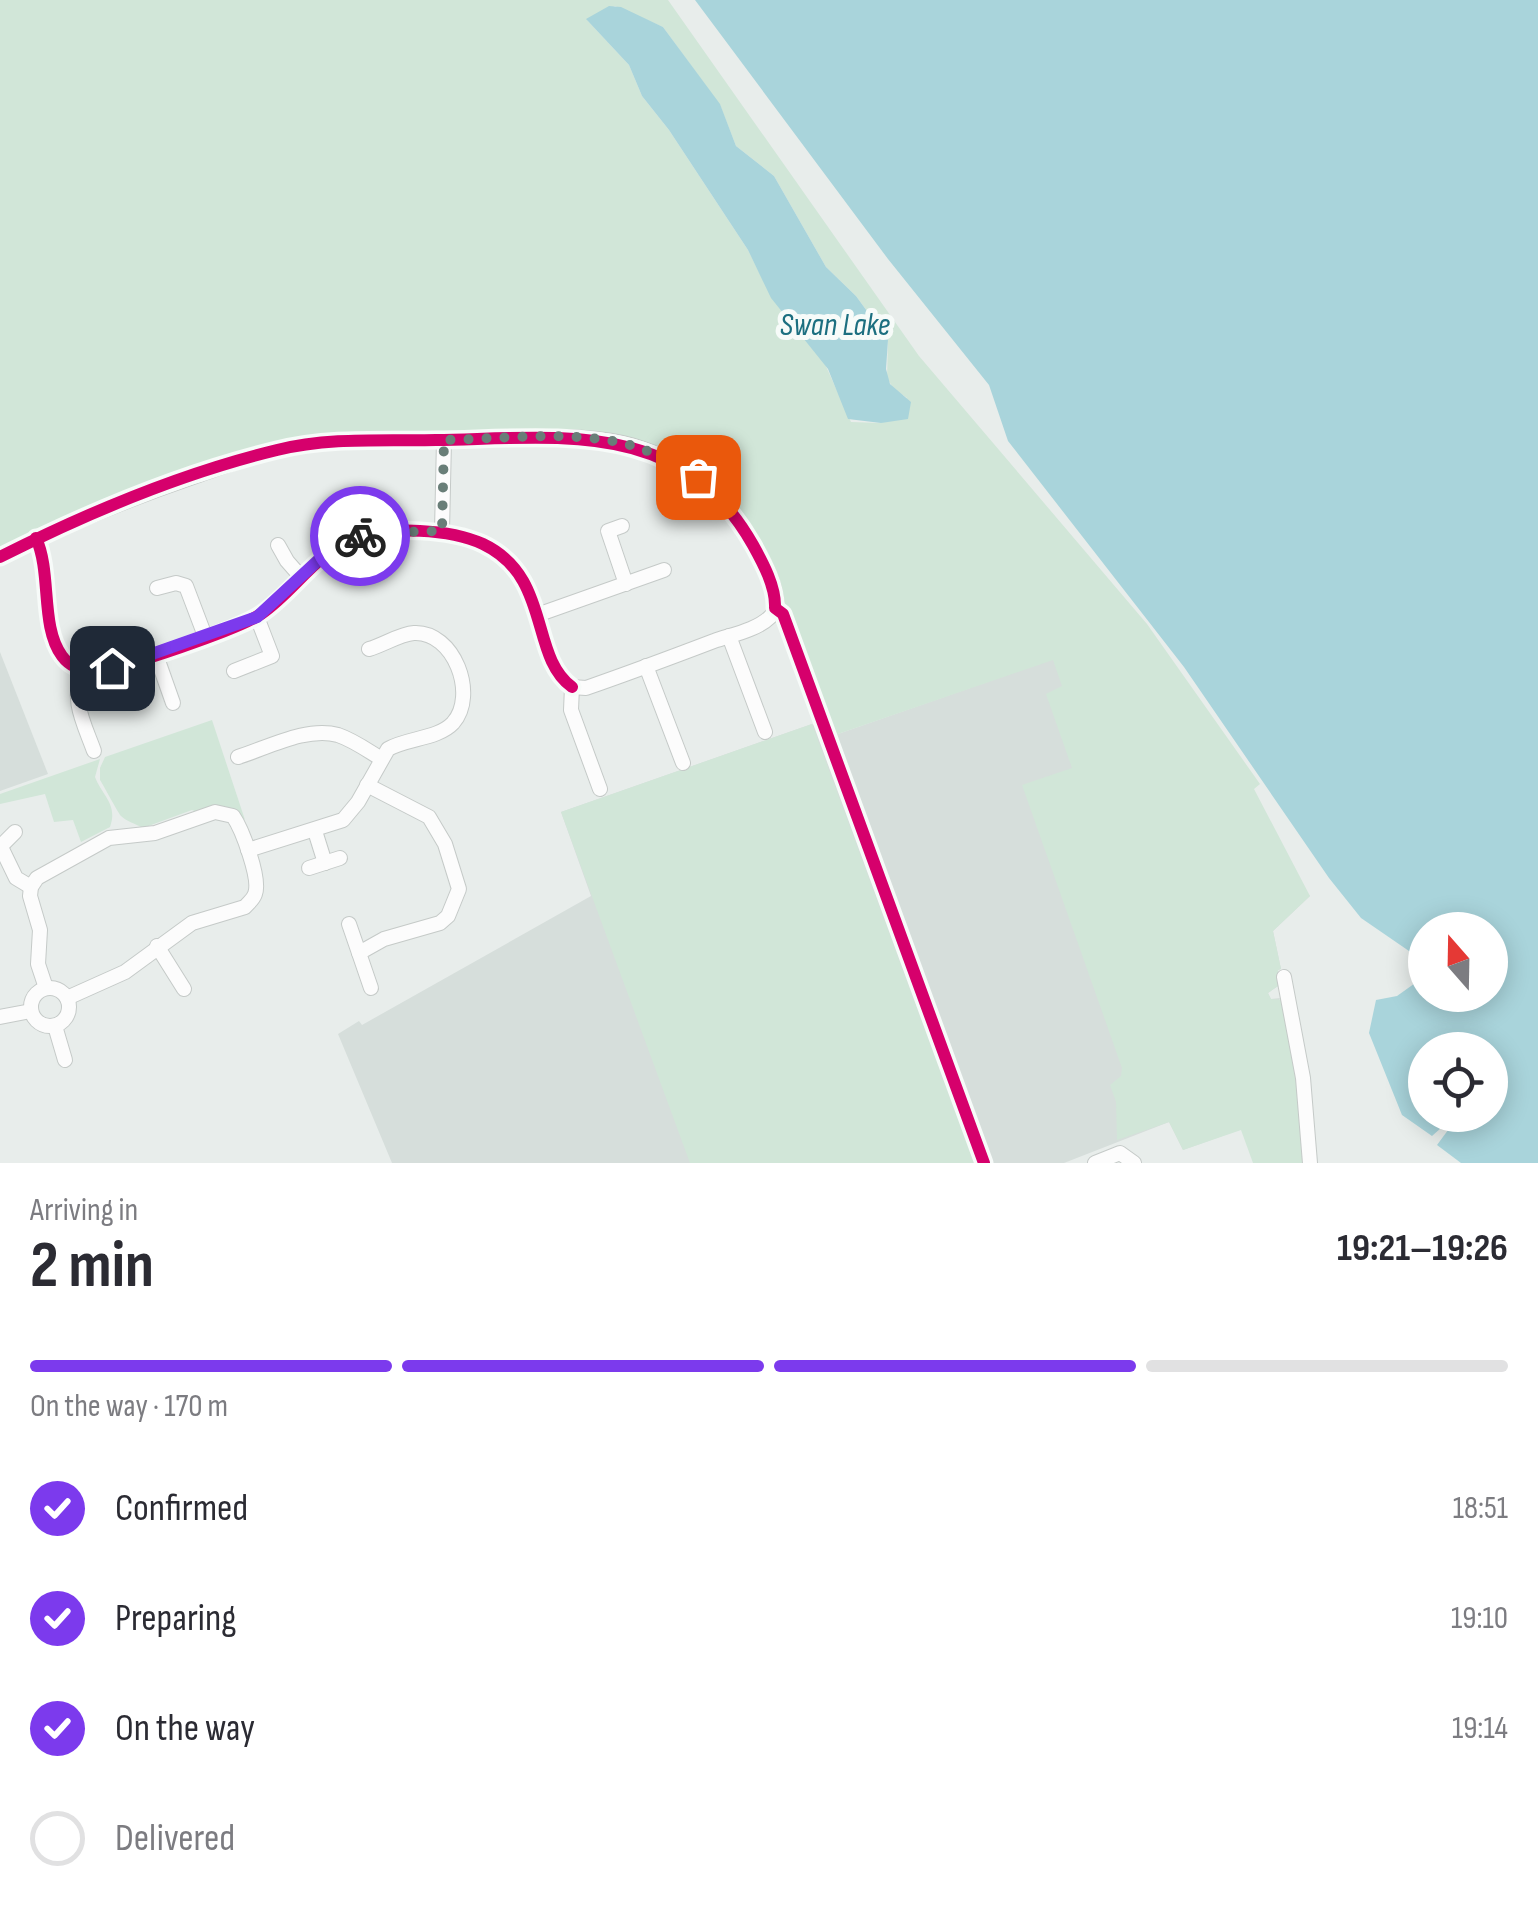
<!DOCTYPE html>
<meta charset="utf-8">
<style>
:root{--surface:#fff;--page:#f2f2f3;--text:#2b2b33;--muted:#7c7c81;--line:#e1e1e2;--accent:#7c3aed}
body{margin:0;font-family:"Sofia Sans Condensed",sans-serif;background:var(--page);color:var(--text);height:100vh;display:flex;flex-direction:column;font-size:38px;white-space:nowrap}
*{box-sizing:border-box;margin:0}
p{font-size:32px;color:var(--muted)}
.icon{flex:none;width:55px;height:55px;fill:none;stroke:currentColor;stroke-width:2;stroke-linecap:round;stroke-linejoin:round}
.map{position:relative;height:1163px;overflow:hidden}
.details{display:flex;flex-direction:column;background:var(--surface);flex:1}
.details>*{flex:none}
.needle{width:65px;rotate:340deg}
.fabs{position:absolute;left:1408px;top:912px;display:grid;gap:20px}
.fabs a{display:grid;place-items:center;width:100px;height:100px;border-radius:50%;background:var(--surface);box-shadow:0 5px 25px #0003;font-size:50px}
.pin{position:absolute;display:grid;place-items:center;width:85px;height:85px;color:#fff;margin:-42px;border-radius:20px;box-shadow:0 5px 15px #0006}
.courier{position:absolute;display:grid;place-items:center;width:100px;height:100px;margin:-50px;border:8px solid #7c3aed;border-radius:50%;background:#fff;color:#222;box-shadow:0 2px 12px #0007}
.overview em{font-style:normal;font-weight:700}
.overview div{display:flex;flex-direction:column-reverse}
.overview{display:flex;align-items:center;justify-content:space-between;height:170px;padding:0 30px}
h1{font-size:65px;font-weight:700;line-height:75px}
.bar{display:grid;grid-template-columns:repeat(4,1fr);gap:15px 10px;align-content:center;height:120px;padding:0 30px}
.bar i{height:12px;border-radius:8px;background:var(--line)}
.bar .on{background:var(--accent)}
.bar p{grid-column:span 4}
ol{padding:0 30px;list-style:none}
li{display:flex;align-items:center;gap:30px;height:110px}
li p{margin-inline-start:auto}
li .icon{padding:10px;border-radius:50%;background:var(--accent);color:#fff;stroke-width:4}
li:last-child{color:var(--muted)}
li i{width:55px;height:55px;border:5px solid var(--line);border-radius:50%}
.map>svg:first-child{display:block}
.built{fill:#d6dedb}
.green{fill:#d1e6d8;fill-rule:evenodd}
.water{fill:#a9d4db;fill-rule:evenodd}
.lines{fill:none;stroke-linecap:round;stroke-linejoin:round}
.minor-casing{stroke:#c5cac8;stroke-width:16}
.minor{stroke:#fcfcfc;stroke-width:14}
.cycleway-casing{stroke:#f7fbf9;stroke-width:19}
.cycleway{stroke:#d6006c;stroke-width:12}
.done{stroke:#697e78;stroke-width:10;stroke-dasharray:0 18}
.route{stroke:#7c3aed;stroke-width:12}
.labels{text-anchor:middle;stroke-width:10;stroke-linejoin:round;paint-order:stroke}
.water-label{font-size:32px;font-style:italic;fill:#1c6f80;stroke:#f7fbf9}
</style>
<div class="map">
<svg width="1538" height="1163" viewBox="0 0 1538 1163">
<rect width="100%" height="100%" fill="#e8edeb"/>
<!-- built -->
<g class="built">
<polygon points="1076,651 1310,896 1273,931 1281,969 1278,970 1281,984 1268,993 1271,999 1280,998 1242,1129 1183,1150 1169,1122 1064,1163 392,1163 338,1034 359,1021 362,1025 591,896 561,812 812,724 835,735"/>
<polygon points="0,652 48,774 0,791"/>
</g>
<!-- green -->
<g class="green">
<path d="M0,0H668L919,356L1147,624L1260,784L1254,789L1310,896L1273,931L1281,969L1278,970L1281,984L1268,993L1271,999L1284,1000L1303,1109L1305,1163H1253L1241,1130L1183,1150L1169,1122L1117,1140L1116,1102L1110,1085L1121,1076L1122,1068L1022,785L1072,768L1046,694L1062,686L1053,660L835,735L770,564L746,518L730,497L698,469L651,446L581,432L242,453L62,519L0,549ZM615,6L663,27L720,105L736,146L774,176L826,267L856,296L888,340L887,378L893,388L907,398L881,423L851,422L825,364L772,298L748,250L669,130L642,96L629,65L587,20Z"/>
<path d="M212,720L245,820C229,803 218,803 197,812L192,810L143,828C136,824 126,821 121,816C118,813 104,786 100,780V768L105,757Z"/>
<polygon points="812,724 974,1163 690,1163 561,812"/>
<path d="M100,759L95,777C103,797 118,804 110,827L81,842L73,820L54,822L45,794L0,804V794Z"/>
</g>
<!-- water -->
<g class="water">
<path d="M695,0H1538V1163H1461L1437,1145L1454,1122L1450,1120L1432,1136L1402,1115L1369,1033L1376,1000L1397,996L1425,976V995H1490V930H1425V962L1361,918L1329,878L1184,667L1008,441L989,385L888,259ZM1425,1050H1490V1115H1425Z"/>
<polygon points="609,6 621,7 663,27 720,104 736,146 774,176 826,267 856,296 888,340 886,369 890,384 911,402 908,419 881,423 848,419 828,369 771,298 748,250 669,130 642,96 629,65 586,19"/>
</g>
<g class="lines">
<defs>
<g id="minor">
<polyline points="622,526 608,531 626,584"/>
<polyline points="442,531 444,440"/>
<path d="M36,538C52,573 40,626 62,656C70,667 83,671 96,671C123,669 239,629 261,614C295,591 316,552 356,538C390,526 450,529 483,544C552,577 529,656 572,687"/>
<polyline points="278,545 287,561 301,577"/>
<path d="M0,557C63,525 129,499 196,476C231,464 268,449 305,444C362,437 421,440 479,439C526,438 577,433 623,443C649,449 676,462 698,478C721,494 797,591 770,617C757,630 731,635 714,641C672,657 629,673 586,688L572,687"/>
<polyline points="157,588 176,583 186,586 205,636"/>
<polyline points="537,615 664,570"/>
<polyline points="729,636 765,732"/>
<polyline points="156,655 173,703"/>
<polyline points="646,666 683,763"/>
<path d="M83,670C70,700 84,723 94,751"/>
<polyline points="234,671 272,656 257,617"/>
<polyline points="572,687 571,710 600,789"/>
<path d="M238,757C267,748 307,726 338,735C353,740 367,750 380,758"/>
<polyline points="367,785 429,817 445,844 459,889 448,916 440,923 384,939 359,953 371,988"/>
<polyline points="315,831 325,863"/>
<polyline points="0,847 15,832"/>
<polyline points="1,847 16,878 31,887"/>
<path d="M248,850L343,820L358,802L388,749C407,738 438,739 453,723C478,695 454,631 414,633C400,634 383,645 369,649"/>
<polyline points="309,868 340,858"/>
<polyline points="349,924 359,953"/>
<polyline points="157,946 184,989"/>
<polyline points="1284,977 1303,1078 1310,1163"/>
<circle cx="50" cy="1007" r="19"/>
<path d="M46,988L38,964L40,930L30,896L31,887L37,878L109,838L155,833L215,812L233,816C242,829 261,879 255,894C253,900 249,902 245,907L192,923L125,972L67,998"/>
<polyline points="0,1017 31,1011"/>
<polyline points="55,1026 65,1060"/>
<polyline points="1095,1163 1120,1153 1134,1163"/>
</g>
</defs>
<!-- minor casing -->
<use href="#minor" class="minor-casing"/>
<!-- minor -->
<use href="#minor" class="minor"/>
<defs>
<g id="cycleway">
<path d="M36,538C52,573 40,626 62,656C70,667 83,671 96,671C123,669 239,629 261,614C295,591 316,552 356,538C390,526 450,529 483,544C552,577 529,656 572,687"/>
<path d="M0,557C87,513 182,473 277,450C329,437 383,441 436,440C561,438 681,418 753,545C763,563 776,587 775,608L783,614L984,1163"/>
</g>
</defs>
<!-- cycleway casing -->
<use href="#cycleway" class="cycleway-casing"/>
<!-- cycleway -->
<use href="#cycleway" class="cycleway"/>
</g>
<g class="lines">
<!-- done -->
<path class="done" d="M360,536L373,533L442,531L444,440C500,439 572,430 626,444C652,451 675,463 698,477"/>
<!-- route -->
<polyline class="route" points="112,668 257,617 325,554 360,536"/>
</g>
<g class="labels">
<!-- water labels -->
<g class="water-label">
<text x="835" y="335">Swan Lake</text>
</g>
</g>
</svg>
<div class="fabs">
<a><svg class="needle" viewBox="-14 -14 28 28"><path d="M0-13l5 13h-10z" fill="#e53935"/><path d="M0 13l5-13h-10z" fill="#7c7c81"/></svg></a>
<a><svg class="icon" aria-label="locate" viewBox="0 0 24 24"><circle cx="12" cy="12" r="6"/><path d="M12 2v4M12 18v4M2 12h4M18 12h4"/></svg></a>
</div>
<div class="pin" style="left:698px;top:477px;background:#ea580c"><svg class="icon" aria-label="bag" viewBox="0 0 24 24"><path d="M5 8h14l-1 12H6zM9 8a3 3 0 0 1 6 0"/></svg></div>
<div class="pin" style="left:112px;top:668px;background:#1f2937"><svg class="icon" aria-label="home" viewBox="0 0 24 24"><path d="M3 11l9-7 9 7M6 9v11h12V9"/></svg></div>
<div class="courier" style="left:360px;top:536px"><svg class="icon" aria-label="bike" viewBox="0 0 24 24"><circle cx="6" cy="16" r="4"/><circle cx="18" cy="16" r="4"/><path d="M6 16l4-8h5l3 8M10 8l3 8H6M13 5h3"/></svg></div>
</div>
<section class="details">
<div class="overview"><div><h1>2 min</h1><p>Arriving in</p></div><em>19:21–19:26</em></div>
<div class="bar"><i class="on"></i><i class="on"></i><i class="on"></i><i></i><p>On the way · 170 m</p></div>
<ol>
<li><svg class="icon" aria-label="check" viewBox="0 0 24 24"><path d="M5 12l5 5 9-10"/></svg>Confirmed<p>18:51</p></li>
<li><svg class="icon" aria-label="check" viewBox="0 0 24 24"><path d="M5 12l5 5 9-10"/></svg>Preparing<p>19:10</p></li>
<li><svg class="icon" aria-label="check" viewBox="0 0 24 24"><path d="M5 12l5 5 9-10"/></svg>On the way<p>19:14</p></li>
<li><i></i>Delivered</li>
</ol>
</section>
